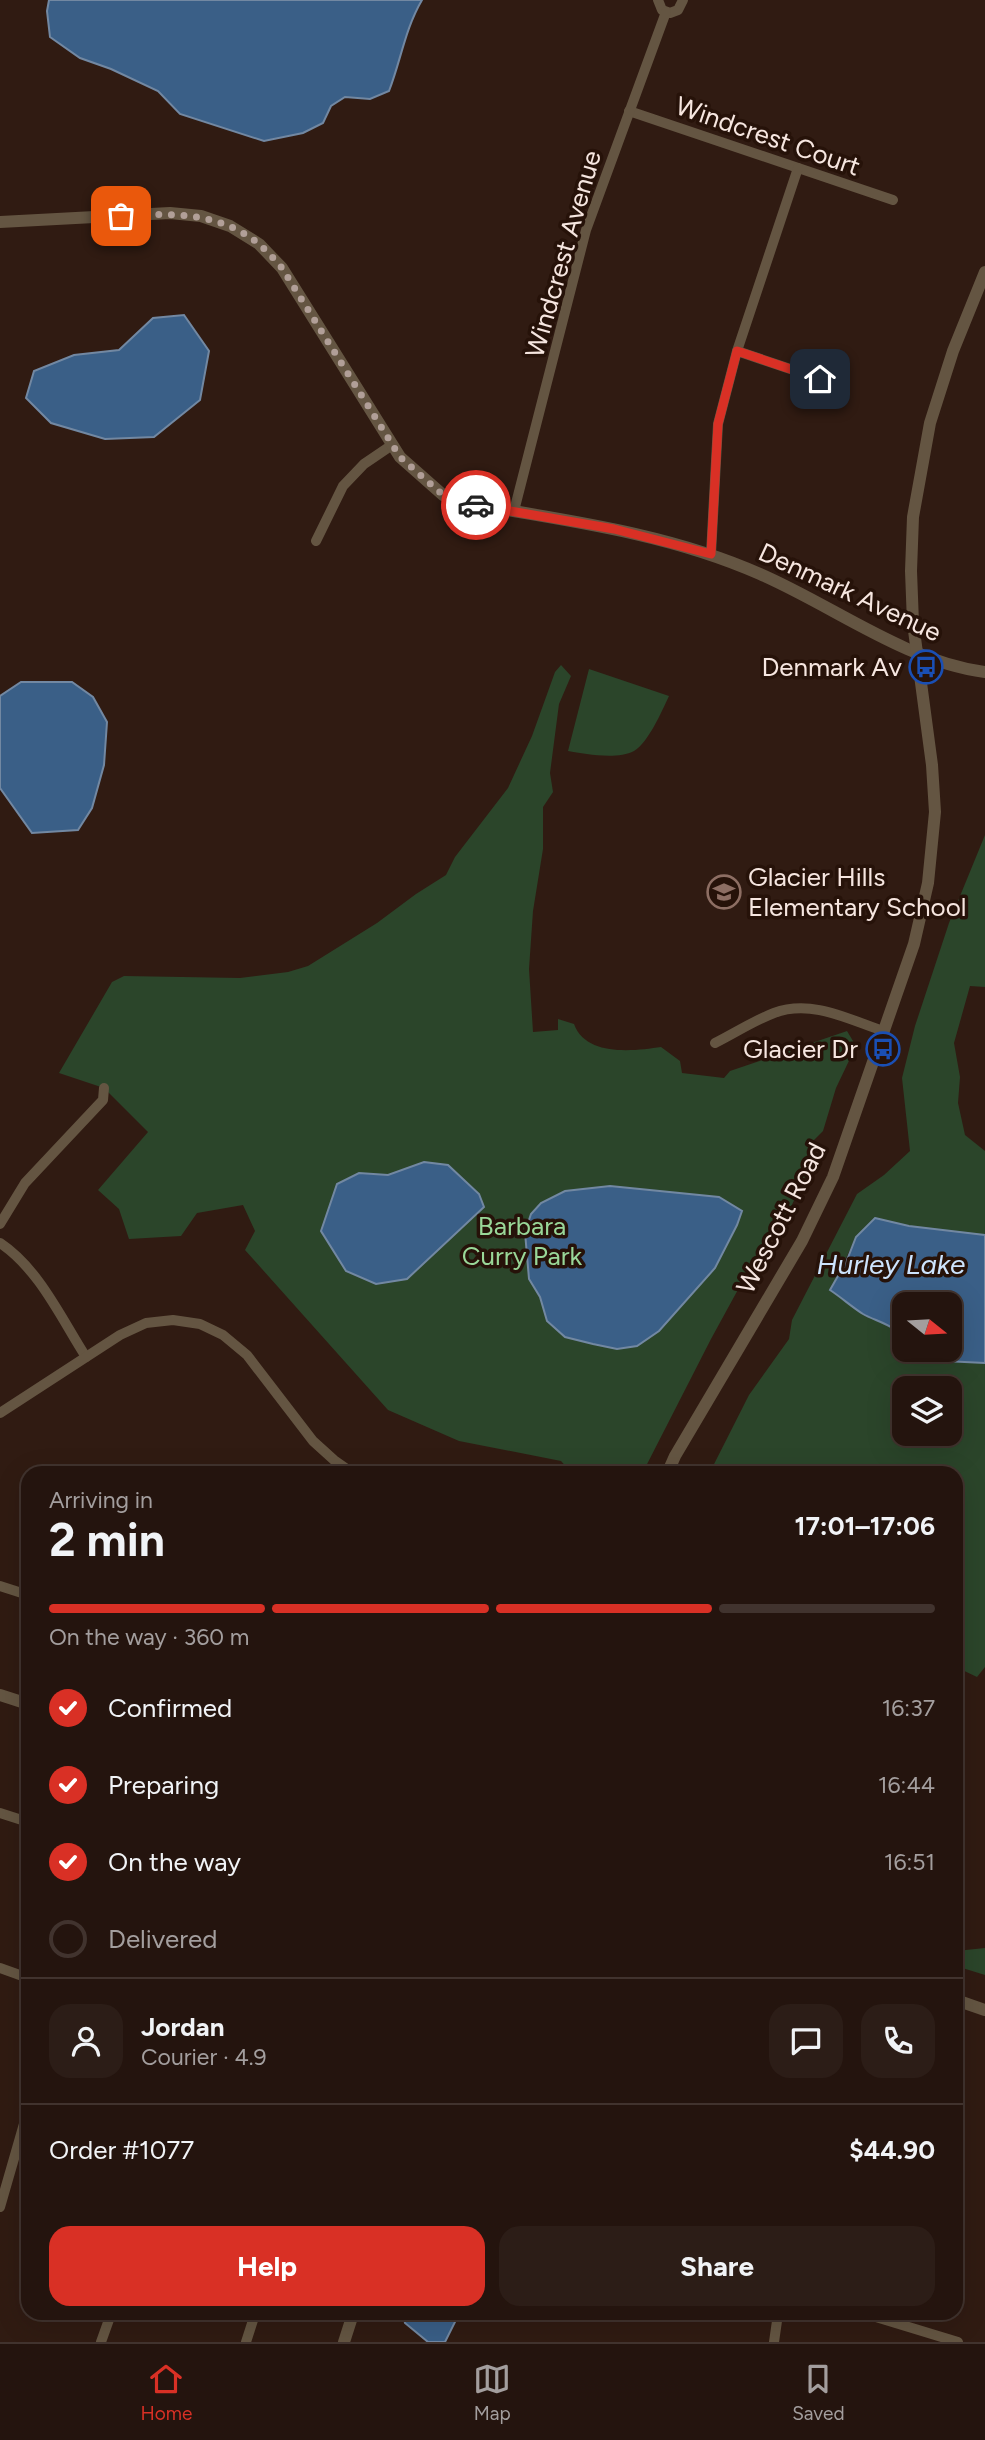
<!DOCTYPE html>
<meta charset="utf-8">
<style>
:root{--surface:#24140e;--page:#2c1d17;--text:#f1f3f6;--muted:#a39e9e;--line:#41332e;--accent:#d93025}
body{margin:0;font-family:Figtree,sans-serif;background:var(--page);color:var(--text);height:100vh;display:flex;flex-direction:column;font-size:26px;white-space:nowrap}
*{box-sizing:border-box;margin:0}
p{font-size:23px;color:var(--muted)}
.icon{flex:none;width:38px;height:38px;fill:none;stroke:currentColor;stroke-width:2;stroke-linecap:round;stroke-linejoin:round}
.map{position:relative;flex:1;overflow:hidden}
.details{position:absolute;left:21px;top:1466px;width:942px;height:854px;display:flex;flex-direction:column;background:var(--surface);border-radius:21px;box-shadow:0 7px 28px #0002,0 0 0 2px var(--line)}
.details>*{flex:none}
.needle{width:46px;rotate:108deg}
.fabs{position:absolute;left:892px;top:1292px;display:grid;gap:14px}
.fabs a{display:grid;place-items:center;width:70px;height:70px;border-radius:14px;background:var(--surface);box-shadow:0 7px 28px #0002,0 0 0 2px var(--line);font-size:35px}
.pin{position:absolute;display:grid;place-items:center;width:60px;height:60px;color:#fff;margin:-30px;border-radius:14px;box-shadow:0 4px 10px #0006}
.courier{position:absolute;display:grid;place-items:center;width:70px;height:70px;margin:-35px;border:5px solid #d93025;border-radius:50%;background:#fff;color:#222;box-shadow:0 2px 9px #0007}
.summary em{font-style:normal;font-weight:700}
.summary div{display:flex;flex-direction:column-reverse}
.summary{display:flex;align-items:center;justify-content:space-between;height:119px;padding:0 28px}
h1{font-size:46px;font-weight:700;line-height:52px}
.bar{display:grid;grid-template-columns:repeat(4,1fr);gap:10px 7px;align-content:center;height:84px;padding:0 28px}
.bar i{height:9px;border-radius:5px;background:var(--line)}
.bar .on{background:var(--accent)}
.bar p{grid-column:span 4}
.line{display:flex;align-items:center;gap:18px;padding:0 28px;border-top:2px solid var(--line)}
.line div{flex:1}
.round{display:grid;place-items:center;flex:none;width:74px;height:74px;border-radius:21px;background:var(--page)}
ol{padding:0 28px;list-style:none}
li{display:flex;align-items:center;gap:21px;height:77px}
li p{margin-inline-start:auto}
li .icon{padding:7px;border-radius:50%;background:var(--accent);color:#fff;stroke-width:4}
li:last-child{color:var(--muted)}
li i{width:38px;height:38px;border:4px solid var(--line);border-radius:50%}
.cta{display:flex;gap:14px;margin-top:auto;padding:14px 28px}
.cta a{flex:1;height:80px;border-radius:21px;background:var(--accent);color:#fff;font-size:28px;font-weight:700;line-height:80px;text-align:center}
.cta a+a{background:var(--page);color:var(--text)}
.tabs{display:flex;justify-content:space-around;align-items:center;height:98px;border-top:2px solid var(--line);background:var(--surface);font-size:19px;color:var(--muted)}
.tabs a{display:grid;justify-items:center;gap:4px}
.tabs .on{color:var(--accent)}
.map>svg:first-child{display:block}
.green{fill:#2b452a;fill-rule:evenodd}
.water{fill:#3a5f87;stroke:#7288a2;stroke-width:2}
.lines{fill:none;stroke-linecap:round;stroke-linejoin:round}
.minor{stroke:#645542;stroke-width:10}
.tertiary{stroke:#645542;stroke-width:12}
.done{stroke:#b19f98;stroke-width:7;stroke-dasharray:0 12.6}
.route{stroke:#d93025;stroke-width:9}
.labels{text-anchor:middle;stroke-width:7;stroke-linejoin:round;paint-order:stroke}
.street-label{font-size:26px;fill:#f6e6e0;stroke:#261209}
.poi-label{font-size:26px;fill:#f6e6e0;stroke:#261209;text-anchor:end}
.park-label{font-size:26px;fill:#99d798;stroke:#261209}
.water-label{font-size:28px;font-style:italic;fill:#cde4fe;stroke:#261209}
</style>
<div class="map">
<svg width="985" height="2342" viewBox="0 0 985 2342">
<rect width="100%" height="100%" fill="#301b12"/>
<!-- green -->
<g class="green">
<path d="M561,665L571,676L559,704L550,773L553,792L543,807V849L533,911L529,969L533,1032L558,1030V1019L574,1024C586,1057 634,1051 661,1047L680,1061L682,1073L724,1078L730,1071L847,1031L856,1046L836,1088L823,1131L812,1142L811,1163L791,1207L764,1242L711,1339L642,1474L572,1473L561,1461L459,1441L388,1410L245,1250L255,1231L243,1205L197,1213L181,1236L129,1239L119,1209L98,1190L148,1132L104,1088L59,1073L112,982L124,976L240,978L288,972L308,966L377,923L416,894L446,875L455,857L508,788L532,736L555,672Z"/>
<path d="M589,669L669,696C662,711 648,743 634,751C617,760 585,754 568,751Z"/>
<path d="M985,835V987L970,986L954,1043L960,1077L958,1103L965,1135L985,1151V1235L909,1226L875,1218L856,1237L831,1290C854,1308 879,1319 903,1336L905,1349L972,1363H985V1667L977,1677L956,1667V1474H709L749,1395L789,1339L792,1320L857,1194L884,1175L910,1151L902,1078L915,1026L949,923ZM905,1388H950V1433H905Z"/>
<polygon points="985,1948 985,1975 956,1966 956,1951"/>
</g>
<!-- water -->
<g class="water">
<path d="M49,0H422C405,29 401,60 389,91L370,99L345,97L331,106L323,123L303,133L264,141L180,114L158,91L111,69L80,58L50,37L47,11Z"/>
<polygon points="184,315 209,351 200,400 154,437 105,439 51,423 26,398 34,371 74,355 119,350 153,318"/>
<polygon points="21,682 72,682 93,697 107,722 104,765 92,808 78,830 32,833 0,788 0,696"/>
<polygon points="424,1162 448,1165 479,1194 484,1207 407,1279 376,1284 346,1271 321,1231 337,1184 359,1173 388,1175"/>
<polygon points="610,1186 719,1197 742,1211 737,1225 715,1268 659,1331 637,1346 617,1349 593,1344 565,1337 547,1321 540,1297 529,1279 525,1232 531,1214 541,1203 565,1191"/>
<path d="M875,1218L909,1226L985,1235V1363L944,1361L907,1349H950V1304H905V1343C900,1326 877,1322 863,1314C852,1307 842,1298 830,1290L847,1260L856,1237Z"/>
<polygon points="403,2314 456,2314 457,2318 445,2342 428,2342 405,2323"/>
</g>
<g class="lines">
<!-- minor -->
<g class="minor">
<polyline points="658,0 662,10 670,13 678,10 683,0"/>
<polyline points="629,111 893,200"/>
<polyline points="737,351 820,379"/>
<polyline points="514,511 586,230 666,12"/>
<polyline points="316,541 343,486 364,464 392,445"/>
<polyline points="711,554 718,424 737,351 798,168"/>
<path d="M715,1043C735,1033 753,1021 774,1013C811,999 848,1019 883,1031"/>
<polyline points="0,1224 25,1183 103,1100 104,1088"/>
<path d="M0,1243C39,1269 61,1318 86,1357"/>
<polyline points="0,1413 120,1335 146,1323 173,1320 200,1324 223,1335 247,1355 313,1441 334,1460 354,1474"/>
<polyline points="0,1586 28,1595"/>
<polyline points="0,1813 28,1822"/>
<polyline points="0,1968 28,1978"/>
<polyline points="0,2207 28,2110"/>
<polyline points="866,2314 958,2342"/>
<polyline points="101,2342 111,2314"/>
<polyline points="246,2342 255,2314"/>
<polyline points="774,2342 778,2314"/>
</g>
<!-- tertiary -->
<g class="tertiary">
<path d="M0,222L170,213L201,216L230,226L259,244L282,268L400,457L443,495L465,503C564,520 668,533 760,574C834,606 904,661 985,672"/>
<polyline points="667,1474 675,1456 802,1241 833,1177 914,944 928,883 935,812 932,765 913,623 911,571 913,517 930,423 953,351 985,272"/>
<polyline points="0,1695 28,1704"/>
<polyline points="956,2000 985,2010"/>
<polyline points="344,2342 353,2314"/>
</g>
</g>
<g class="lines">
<!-- done -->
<path class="done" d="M121,216C171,213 218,211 259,244C267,251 275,260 282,268L400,457L443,495L476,505"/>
<!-- route -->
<polyline class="route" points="476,505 614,529 711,554 718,424 737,351 820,379"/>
</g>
<!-- icons -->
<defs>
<symbol id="bus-ring" viewBox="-11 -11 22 22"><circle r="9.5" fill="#261209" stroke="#1a4fb4" stroke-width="1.5"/><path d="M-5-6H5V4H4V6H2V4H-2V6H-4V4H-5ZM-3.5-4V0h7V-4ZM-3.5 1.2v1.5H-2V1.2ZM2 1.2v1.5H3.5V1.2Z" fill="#1a4fb4"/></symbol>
<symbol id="school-ring" viewBox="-11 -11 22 22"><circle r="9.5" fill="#261209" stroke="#8d6e63" stroke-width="1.5"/><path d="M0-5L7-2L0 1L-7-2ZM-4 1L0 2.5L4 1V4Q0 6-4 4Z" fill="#8d6e63"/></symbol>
</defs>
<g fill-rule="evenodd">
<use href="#bus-ring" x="907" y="648" width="38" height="38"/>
<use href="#school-ring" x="705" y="873" width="38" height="38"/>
<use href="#bus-ring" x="864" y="1030" width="38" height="38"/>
</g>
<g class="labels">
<!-- street labels -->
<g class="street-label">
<text transform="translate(768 136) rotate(19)" y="9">Windcrest Court</text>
<text transform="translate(563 254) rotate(-74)" y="9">Windcrest Avenue</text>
<text transform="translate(850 592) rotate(25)" y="9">Denmark Avenue</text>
<text transform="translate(781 1218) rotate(-63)" y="9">Wescott Road</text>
</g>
<!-- poi labels -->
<g class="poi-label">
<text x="902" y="676">Denmark Av</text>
<text x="748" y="886" text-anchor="start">Glacier Hills<tspan x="748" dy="30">Elementary School</tspan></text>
<text x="858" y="1058">Glacier Dr</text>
</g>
<!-- park labels -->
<g class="park-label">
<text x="522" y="1235">Barbara<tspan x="522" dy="30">Curry Park</tspan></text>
</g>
<!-- water labels -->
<g class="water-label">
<text x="891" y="1274">Hurley Lake</text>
</g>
</g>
</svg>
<div class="fabs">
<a><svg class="needle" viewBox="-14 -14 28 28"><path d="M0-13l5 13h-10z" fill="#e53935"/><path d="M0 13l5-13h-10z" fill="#a39e9e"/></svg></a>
<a><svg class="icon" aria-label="layers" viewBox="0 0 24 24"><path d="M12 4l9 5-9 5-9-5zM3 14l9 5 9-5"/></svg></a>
</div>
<div class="pin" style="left:121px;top:216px;background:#ea580c"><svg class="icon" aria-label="bag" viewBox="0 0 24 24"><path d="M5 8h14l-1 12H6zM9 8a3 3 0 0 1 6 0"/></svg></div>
<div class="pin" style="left:820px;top:379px;background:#1f2937"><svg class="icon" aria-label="home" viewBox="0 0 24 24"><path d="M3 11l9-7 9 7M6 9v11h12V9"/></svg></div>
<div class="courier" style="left:476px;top:505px"><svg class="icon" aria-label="car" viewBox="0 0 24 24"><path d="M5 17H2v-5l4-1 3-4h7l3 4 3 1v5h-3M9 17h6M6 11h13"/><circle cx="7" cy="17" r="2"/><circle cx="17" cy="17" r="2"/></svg></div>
<section class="details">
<div class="summary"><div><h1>2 min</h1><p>Arriving in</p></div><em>17:01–17:06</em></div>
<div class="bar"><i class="on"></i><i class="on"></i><i class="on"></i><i></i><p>On the way · 360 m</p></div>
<ol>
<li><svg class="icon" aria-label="check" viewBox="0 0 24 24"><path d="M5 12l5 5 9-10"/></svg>Confirmed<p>16:37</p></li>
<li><svg class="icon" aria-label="check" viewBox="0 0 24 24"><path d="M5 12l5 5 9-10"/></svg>Preparing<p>16:44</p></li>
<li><svg class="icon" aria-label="check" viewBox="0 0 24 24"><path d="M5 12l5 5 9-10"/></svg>On the way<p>16:51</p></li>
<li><i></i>Delivered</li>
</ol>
<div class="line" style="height:126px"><a class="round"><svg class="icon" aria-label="person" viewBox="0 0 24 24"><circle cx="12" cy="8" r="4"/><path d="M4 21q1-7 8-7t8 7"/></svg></a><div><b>Jordan</b><p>Courier · 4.9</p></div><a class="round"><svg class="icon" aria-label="chat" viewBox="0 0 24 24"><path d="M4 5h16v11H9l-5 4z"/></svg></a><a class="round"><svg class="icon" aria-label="phone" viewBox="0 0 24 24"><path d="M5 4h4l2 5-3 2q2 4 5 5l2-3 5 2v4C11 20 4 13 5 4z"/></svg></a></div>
<div class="line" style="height:91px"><div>Order #1077</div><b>$44.90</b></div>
<div class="cta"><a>Help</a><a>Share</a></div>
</section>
</div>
<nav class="tabs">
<a class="on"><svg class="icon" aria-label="home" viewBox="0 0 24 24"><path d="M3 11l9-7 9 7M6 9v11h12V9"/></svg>Home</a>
<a><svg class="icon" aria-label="map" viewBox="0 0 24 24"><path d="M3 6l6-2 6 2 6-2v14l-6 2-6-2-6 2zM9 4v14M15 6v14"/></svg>Map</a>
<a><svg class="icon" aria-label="saved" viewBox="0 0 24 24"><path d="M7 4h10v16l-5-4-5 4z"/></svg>Saved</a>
</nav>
